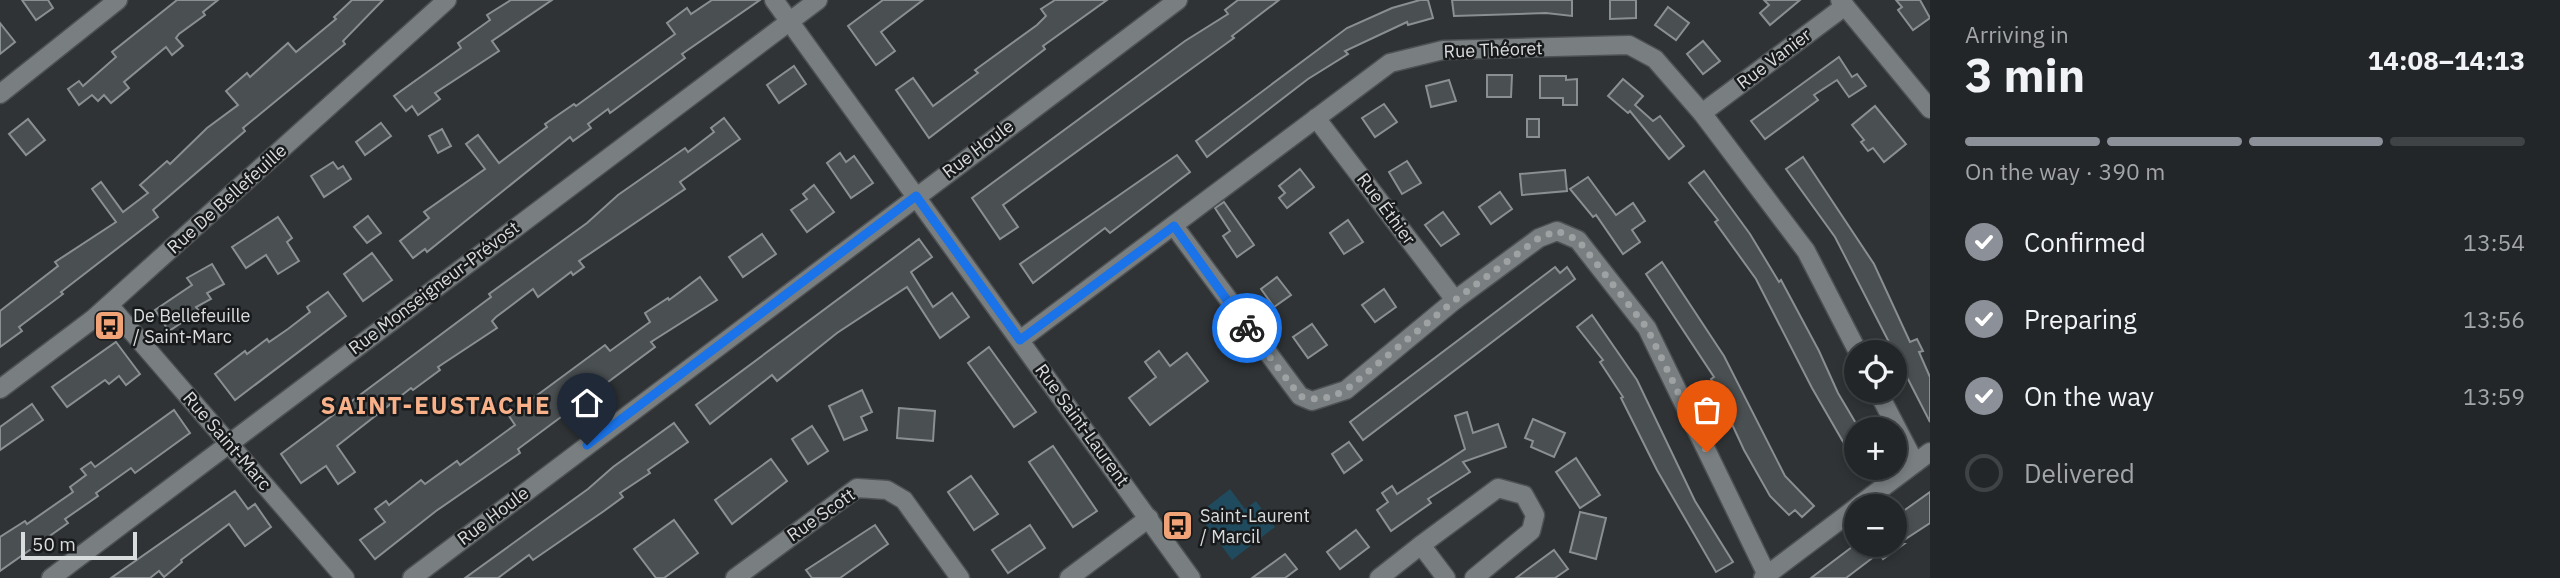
<!DOCTYPE html>
<meta charset="utf-8">
<style>
:root{--surface:#232628;--page:#2b2e30;--text:#f1f3f6;--muted:#a3a5a8;--line:#404345;--accent:#8c9099}
body{margin:0;font-family:"IBM Plex Sans",sans-serif;background:var(--page);color:var(--text);height:100vh;display:flex;flex-direction:column;font-size:26px;white-space:nowrap}
*{box-sizing:border-box;margin:0}
p{font-size:23px;color:var(--muted)}
.icon{flex:none;width:38px;height:38px;fill:none;stroke:currentColor;stroke-width:2;stroke-linecap:round;stroke-linejoin:round}
.map{position:relative;flex:1;overflow:hidden}
.panel{display:flex;flex-direction:column;background:var(--surface);width:630px}
.panel>*{flex:none}
.fabs{position:absolute;left:1844px;top:340px;display:grid;gap:14px}
.fabs a{display:grid;place-items:center;width:63px;height:63px;border-radius:50%;background:var(--surface);box-shadow:0 4px 10px #0003,0 0 0 2px var(--line);font-size:35px}
.scale{position:absolute;left:21px;bottom:18px;width:116px;box-sizing:border-box;padding-left:7px;border:4px solid #daddde;border-top:0;font-size:19px;line-height:24px;white-space:nowrap;color:#daddde;-webkit-text-stroke:5px #181a1c;paint-order:stroke}
.pin{position:absolute;display:grid;place-items:center;width:60px;height:60px;color:#fff;margin:-72px -30px;border-radius:50% 50% 50% 0;rotate:-45deg;box-shadow:0 0 7px #0007}
.pin .icon{rotate:45deg}
.courier{position:absolute;display:grid;place-items:center;width:70px;height:70px;margin:-35px;border:5px solid #1a73e8;border-radius:50%;background:#fff;color:#222;box-shadow:0 2px 9px #0007}
.summary em{font-style:normal;font-weight:800}
.summary div{display:flex;flex-direction:column-reverse}
.summary{display:flex;align-items:center;justify-content:space-between;height:119px;padding:0 35px}
h1{font-size:46px;font-weight:800;line-height:52px}
.bar{display:grid;grid-template-columns:repeat(4,1fr);gap:10px 7px;align-content:center;height:84px;padding:0 35px}
.bar i{height:9px;border-radius:5px;background:var(--line)}
.bar .on{background:var(--accent)}
.bar p{grid-column:span 4}
ol{padding:0 35px;list-style:none}
li{display:flex;align-items:center;gap:21px;height:77px}
li p{margin-inline-start:auto}
li .icon{padding:7px;border-radius:50%;background:var(--accent);color:#fff;stroke-width:4}
li:last-child{color:var(--muted)}
li i{width:38px;height:38px;border:4px solid var(--line);border-radius:50%}
main{display:flex;flex:1;min-height:0}
.map>svg:first-child{display:block}
.green{fill:#204a5d}
.building{fill:#4a4f51;stroke:#8a8f92;stroke-width:2}
.lines{fill:none;stroke-linecap:round;stroke-linejoin:round}
.minor-casing{stroke:#4e5153;stroke-width:21}
.minor{stroke:#797f81;stroke-width:18}
.done{stroke:#9ea2a3;stroke-width:7;stroke-dasharray:0 12.6}
.route{stroke:#1a73e8;stroke-width:9}
.labels{text-anchor:middle;stroke-width:5;stroke-linejoin:round;paint-order:stroke}
.street-label{font-size:18px;fill:#daddde;stroke:#181a1c}
.poi-label{font-size:18px;fill:#daddde;stroke:#181a1c;text-anchor:start}
.district-label{font-size:24px;font-weight:bold;letter-spacing:2px;fill:#f9b189;stroke:#181a1c}
</style>
<main>
<div class="map">
<svg width="1930" height="578" viewBox="0 0 1930 578">
<rect width="100%" height="100%" fill="#2f3335"/>
<!-- green -->
<polygon class="green" points="1230,489 1245,509 1256,501 1275,527 1232,560 1198,514"/>
<!-- building -->
<g class="building">
<polygon points="22,0 48,0 53,8 36,20"/>
<polygon points="177,0 218,0 203,12 205,15 179,34 176,38 183,46 172,55 166,47 124,82 129,88 111,103 104,95 98,101 92,95 79,105 68,89 79,81 83,86 116,57 112,52"/>
<polygon points="352,0 383,0 343,41 345,44 243,128 245,131 153,210 158,217 61,292 63,294 19,327 22,331 0,347 0,311 58,266 55,262 116,222 92,189 101,182 123,212 148,193 140,185 167,161 170,164 207,128 238,105 226,91 247,73 250,77 288,43 296,52 336,19 334,17"/>
<polygon points="511,0 552,0 492,41 499,51 435,93 440,99 418,115 412,106 406,111 394,96 461,48 458,43 490,20 487,15"/>
<polygon points="712,0 760,0 682,54 685,58 610,113 608,109 588,124 591,128 573,141 570,137 427,252 425,249 413,258 400,241 429,218 424,212 485,169 466,144 478,135 499,163 547,127 545,124 574,104 576,106 675,34 667,23 687,8 691,14"/>
<polygon points="883,0 923,0 881,32 895,51 876,65 848,26"/>
<polygon points="1055,0 1107,0 1043,46 1045,49 929,138 896,90 913,78 933,106 978,73 975,70 1037,25 1046,16 1041,9"/>
<polygon points="1238,0 1279,0 1232,36 1234,38 1003,205 1018,227 1000,239 972,198 1185,41 1228,14 1225,10"/>
<polygon points="1420,0 1428,0 1433,18 1408,25 1407,22 1345,51 1348,54 1308,79 1207,157 1196,141 1347,28 1392,8"/>
<polygon points="1452,0 1572,0 1572,16 1546,13 1454,16"/>
<polygon points="1610,0 1636,0 1636,18 1610,19"/>
<polygon points="1764,0 1800,0 1770,25 1760,13 1769,5"/>
<polygon points="1896,0 1920,0 1930,18 1913,30 1898,10 1902,7"/>
<polygon points="1668,7 1689,23 1676,40 1655,25"/>
<polygon points="0,23 15,42 0,54"/>
<polygon points="1703,41 1720,61 1703,74 1687,54"/>
<polygon points="1839,57 1852,77 1857,74 1866,86 1849,97 1837,80 1814,95 1818,100 1765,139 1751,121"/>
<polygon points="794,66 806,84 779,103 767,85"/>
<polygon points="1487,75 1512,75 1511,97 1487,97"/>
<polygon points="1540,76 1566,76 1566,80 1577,79 1577,105 1563,105 1563,98 1540,98"/>
<polygon points="1623,79 1643,96 1635,105 1653,121 1660,116 1684,146 1669,159 1630,111 1628,113 1608,96"/>
<polygon points="1449,80 1456,101 1431,107 1426,86"/>
<polygon points="1384,104 1397,122 1375,137 1362,118"/>
<polygon points="1875,106 1906,144 1884,162 1873,148 1868,151 1861,142 1864,140 1852,125"/>
<polygon points="724,118 740,139 680,182 685,189 579,261 584,267 573,275 571,272 538,297 533,289 496,317 492,321 497,328 438,367 440,370 413,390 411,388 337,446 355,472 338,484 326,466 301,483 281,454 491,297 489,294 587,223 618,195 685,148 688,152 714,132 711,128"/>
<polygon points="28,119 45,140 26,155 9,134"/>
<rect x="1527" y="119" width="12" height="18"/>
<polygon points="381,123 391,136 365,155 356,142"/>
<polygon points="442,129 451,146 438,153 429,136"/>
<polygon points="840,153 846,162 854,156 873,183 851,198 827,163"/>
<polygon points="1177,155 1190,172 1110,233 1105,228 1033,283 1020,264"/>
<polygon points="1803,157 1874,264 1910,342 1917,339 1923,351 1919,352 1930,377 1930,422 1835,237 1786,169"/>
<polygon points="1407,161 1421,183 1402,194 1389,172"/>
<polygon points="333,162 338,169 343,166 351,179 324,197 311,176"/>
<polygon points="1300,169 1314,187 1287,208 1279,198 1285,193 1279,186"/>
<polygon points="1565,170 1567,191 1522,195 1520,174"/>
<polygon points="1704,171 1750,234 1779,282 1781,280 1819,351 1838,393 1857,425 1857,466 1812,388 1756,279 1715,222 1718,220 1689,183"/>
<polygon points="1588,177 1616,215 1633,203 1645,221 1632,230 1640,242 1623,254 1596,215 1593,217 1570,189"/>
<polygon points="814,185 834,212 807,232 791,210 807,199 803,194"/>
<polygon points="1500,192 1512,209 1491,224 1479,207"/>
<polygon points="1224,202 1254,245 1237,257 1223,236 1230,231 1215,208"/>
<polygon points="1443,212 1459,234 1441,246 1425,225"/>
<polygon points="368,216 381,233 367,243 354,227"/>
<polygon points="278,217 292,238 287,242 299,261 278,274 266,255 246,268 232,247"/>
<polygon points="1348,220 1363,242 1344,254 1330,233"/>
<polygon points="762,234 776,254 743,277 729,257"/>
<polygon points="919,239 932,257 911,272 933,307 952,293 969,317 940,338 907,287 837,333 777,381 772,375 710,424 696,405"/>
<polygon points="372,253 392,280 363,301 344,274"/>
<polygon points="1662,262 1724,356 1785,476 1814,506 1802,517 1795,510 1789,515 1770,496 1744,450 1711,379 1714,377 1646,274"/>
<polygon points="212,264 224,284 207,293 211,299 196,307 199,311 169,331 155,310 192,285 187,278"/>
<polygon points="1555,267 1560,273 1567,267 1575,279 1363,440 1350,422"/>
<polygon points="700,277 717,300 651,342 655,347 518,449 520,453 436,511 375,559 360,540 385,522 375,509 386,501 389,505 421,480 425,484 457,461 460,465 515,425 509,416 605,345 610,351 650,322 645,313 668,298 669,300"/>
<polygon points="1277,277 1291,295 1274,307 1261,289"/>
<polygon points="1384,289 1396,307 1375,322 1362,305"/>
<polygon points="328,292 346,316 235,400 215,374 245,351 247,354 267,339 269,342 288,329 310,312 307,307"/>
<polygon points="1592,315 1637,380 1695,501 1733,562 1716,572 1657,470 1621,398 1623,397 1600,362 1603,360 1577,327"/>
<polygon points="1312,324 1327,345 1308,358 1293,337"/>
<polygon points="116,342 140,374 126,385 119,376 109,384 105,380 67,407 52,387"/>
<polygon points="989,347 1036,412 1014,427 968,363"/>
<polygon points="1159,351 1170,366 1187,353 1208,381 1150,425 1129,398 1156,377 1145,362"/>
<polygon points="862,390 872,412 861,417 867,430 844,440 829,406"/>
<polygon points="32,404 43,420 0,450 0,427"/>
<polygon points="899,408 935,411 933,441 897,438"/>
<polygon points="174,410 190,433 135,473 131,468 96,493 98,496 65,519 68,523 0,571 0,537 25,521 27,524 73,492 70,487 86,475 81,469 91,462 95,467"/>
<polygon points="1467,412 1473,433 1498,424 1506,447 1463,462 1470,472 1428,499 1431,503 1391,531 1377,510 1388,502 1382,493 1392,486 1397,494 1465,449 1455,416"/>
<polygon points="1533,419 1565,433 1554,457 1531,447 1533,441 1525,438"/>
<polygon points="674,423 688,442 648,470 650,473 620,493 623,497 604,511 533,560 529,555 498,578 465,578 588,489 613,467"/>
<polygon points="812,426 828,451 808,464 792,439"/>
<polygon points="1349,442 1362,460 1344,473 1332,454"/>
<polygon points="1053,446 1097,511 1073,527 1029,462"/>
<polygon points="1576,458 1600,495 1580,508 1556,472"/>
<polygon points="771,459 787,481 732,524 715,500"/>
<polygon points="971,476 998,514 974,530 948,492"/>
<polygon points="235,491 248,509 255,504 271,527 245,546 229,524 181,560 182,562 164,577 159,571 150,578 111,578"/>
<polygon points="1930,492 1930,523 1898,544 1904,544 1883,559 1879,553 1846,578 1811,578 1856,544 1895,544 1895,517"/>
<polygon points="1580,512 1606,518 1596,559 1570,552"/>
<polygon points="674,520 698,553 664,578 656,578 634,549"/>
<polygon points="875,525 888,544 840,578 812,578 806,570"/>
<polygon points="1030,525 1045,548 1008,573 992,550"/>
<polygon points="1356,530 1369,547 1340,569 1327,552"/>
<polygon points="1554,550 1568,569 1555,578 1516,578"/>
<polygon points="1285,554 1297,569 1285,578 1252,578"/>
</g>
<g class="lines">
<defs>
<g id="minor">
<polyline points="774,0 1191,578"/>
<polyline points="1840,0 1930,109"/>
<polyline points="0,94 118,0"/>
<polyline points="1702,113 1845,6"/>
<polyline points="1316,118 1455,300"/>
<polyline points="1174,226 1300,396 1312,401 1346,390 1455,300 1539,238 1557,231 1578,240 1647,328 1767,575"/>
<polyline points="109,305 345,578"/>
<polyline points="1020,340 1390,63 1443,50 1629,45 1655,59 1702,113 1806,251 1858,352"/>
<polyline points="0,389 93,319 447,0"/>
<polyline points="1877,390 1915,463"/>
<polyline points="1858,506 1930,452"/>
<polyline points="1421,545 1498,488 1524,495 1535,515 1531,531 1474,578"/>
<polyline points="51,578 818,0"/>
<polyline points="412,578 1178,0"/>
<polyline points="735,578 857,488 887,490 904,500 960,578"/>
<polyline points="1069,578 1149,518"/>
<polyline points="1379,578 1421,545 1446,578"/>
<polyline points="1763,578 1857,507"/>
</g>
</defs>
<!-- minor casing -->
<use href="#minor" class="minor-casing"/>
<!-- minor -->
<use href="#minor" class="minor"/>
</g>
<g class="lines">
<!-- done -->
<path class="done" d="M1247,328L1300,396C1317,402 1330,398 1346,390L1455,300L1539,238L1557,231L1578,240L1647,328L1707,452"/>
<!-- route -->
<polyline class="route" points="587,445 916,196 1020,340 1174,226 1247,328"/>
</g>
<!-- icons -->
<defs>
<symbol id="bus-square" viewBox="-11 -11 22 22"><rect x="-9" y="-9" width="18" height="18" rx="4" fill="#efa377" stroke="#181a1c"/><path d="M-5-6H5V4H4V6H2V4H-2V6H-4V4H-5ZM-3.5-4V0h7V-4ZM-3.5 1.2v1.5H-2V1.2ZM2 1.2v1.5H3.5V1.2Z" fill="#111"/></symbol>
</defs>
<g fill-rule="evenodd">
<use href="#bus-square" x="92" y="308" width="35" height="35"/>
<use href="#bus-square" x="1160" y="508" width="35" height="35"/>
</g>
<g class="labels">
<!-- street labels -->
<g class="street-label">
<text transform="translate(1493 50) rotate(-2)" y="6">Rue Théoret</text>
<text transform="translate(1774 59) rotate(-37)" y="6">Rue Vanier</text>
<text transform="translate(978 149) rotate(-37)" y="6">Rue Houle</text>
<text transform="translate(227 199) rotate(-42)" y="6">Rue De Bellefeuille</text>
<text transform="translate(1386 209) rotate(53)" y="6">Rue Éthier</text>
<text transform="translate(434 288) rotate(-37)" y="6">Rue Monseigneur-Prévost</text>
<text transform="translate(1082 425) rotate(54)" y="6">Rue Saint-Laurent</text>
<text transform="translate(227 441) rotate(49)" y="6">Rue Saint-Marc</text>
<text transform="translate(821 515) rotate(-35)" y="6">Rue Scott</text>
<text transform="translate(493 516) rotate(-37)" y="6">Rue Houle</text>
</g>
<!-- poi labels -->
<g class="poi-label">
<text x="133" y="322">De Bellefeuille<tspan x="133" dy="21">/ Saint-Marc</tspan></text>
<text x="1200" y="522">Saint-Laurent<tspan x="1200" dy="21">/ Marcil</tspan></text>
</g>
<!-- district labels -->
<g class="district-label">
<text x="436" y="414">SAINT-EUSTACHE</text>
</g>
</g>
</svg>
<div class="fabs">
<a><svg class="icon" aria-label="locate" viewBox="0 0 24 24"><circle cx="12" cy="12" r="6"/><path d="M12 2v4M12 18v4M2 12h4M18 12h4"/></svg></a>
<a>+</a>
<a>−</a>
</div>
<div class="scale">50 m</div>
<div class="pin" style="left:1707px;top:452px;background:#ea580c"><svg class="icon" aria-label="bag" viewBox="0 0 24 24"><path d="M5 8h14l-1 12H6zM9 8a3 3 0 0 1 6 0"/></svg></div>
<div class="pin" style="left:587px;top:445px;background:#1f2937"><svg class="icon" aria-label="home" viewBox="0 0 24 24"><path d="M3 11l9-7 9 7M6 9v11h12V9"/></svg></div>
<div class="courier" style="left:1247px;top:328px"><svg class="icon" aria-label="bike" viewBox="0 0 24 24"><circle cx="6" cy="16" r="4"/><circle cx="18" cy="16" r="4"/><path d="M6 16l4-8h5l3 8M10 8l3 8H6M13 5h3"/></svg></div>
</div>
<section class="panel">
<div class="summary"><div><h1>3 min</h1><p>Arriving in</p></div><em>14:08–14:13</em></div>
<div class="bar"><i class="on"></i><i class="on"></i><i class="on"></i><i></i><p>On the way · 390 m</p></div>
<ol>
<li><svg class="icon" aria-label="check" viewBox="0 0 24 24"><path d="M5 12l5 5 9-10"/></svg>Confirmed<p>13:54</p></li>
<li><svg class="icon" aria-label="check" viewBox="0 0 24 24"><path d="M5 12l5 5 9-10"/></svg>Preparing<p>13:56</p></li>
<li><svg class="icon" aria-label="check" viewBox="0 0 24 24"><path d="M5 12l5 5 9-10"/></svg>On the way<p>13:59</p></li>
<li><i></i>Delivered</li>
</ol>
</section>
</main>
